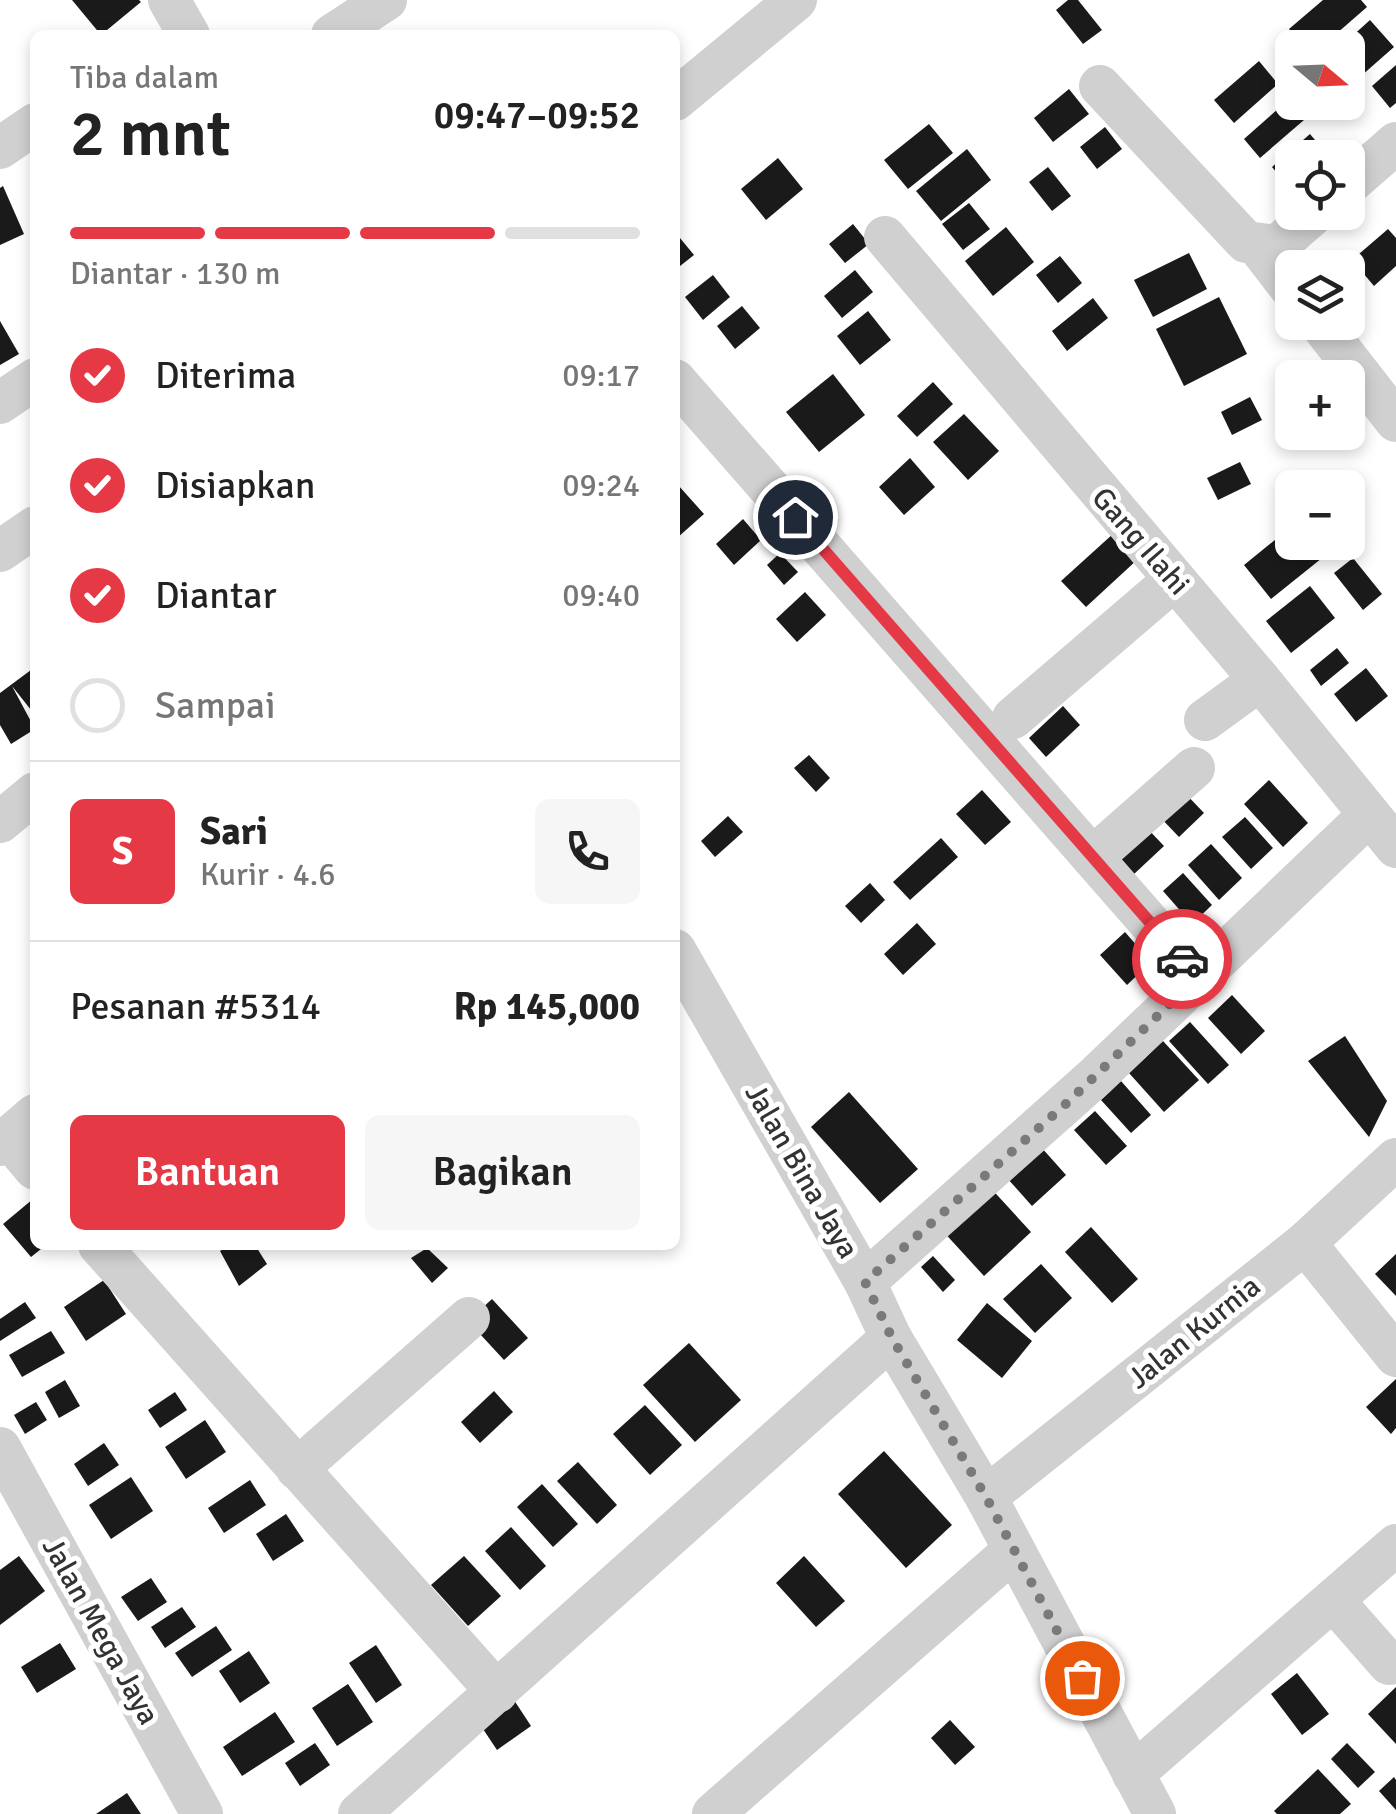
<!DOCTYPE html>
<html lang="id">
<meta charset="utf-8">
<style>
:root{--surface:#fff;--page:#f6f6f6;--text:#222;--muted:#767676;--line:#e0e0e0;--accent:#e63946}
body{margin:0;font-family:Signika,sans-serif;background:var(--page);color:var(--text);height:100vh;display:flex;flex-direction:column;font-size:38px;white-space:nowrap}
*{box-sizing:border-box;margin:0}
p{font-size:32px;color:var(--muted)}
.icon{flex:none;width:55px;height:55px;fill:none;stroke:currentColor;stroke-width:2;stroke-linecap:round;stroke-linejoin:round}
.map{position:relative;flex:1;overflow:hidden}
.side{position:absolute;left:30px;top:30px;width:650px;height:1220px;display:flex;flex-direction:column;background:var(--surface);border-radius:15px;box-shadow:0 5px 15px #0003}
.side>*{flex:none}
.needle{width:65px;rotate:109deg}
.tools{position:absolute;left:1275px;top:30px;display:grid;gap:20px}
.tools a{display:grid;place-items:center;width:90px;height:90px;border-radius:15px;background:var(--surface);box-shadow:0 5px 15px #0003;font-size:50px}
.pin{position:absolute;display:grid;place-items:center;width:85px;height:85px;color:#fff;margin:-42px;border:5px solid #fff;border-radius:50%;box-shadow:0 2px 10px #0007}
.courier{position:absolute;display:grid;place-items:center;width:100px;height:100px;margin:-50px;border:8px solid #e63946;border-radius:50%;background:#fff;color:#222;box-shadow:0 2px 12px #0007}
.head em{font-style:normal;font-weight:600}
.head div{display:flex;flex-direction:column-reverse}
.head{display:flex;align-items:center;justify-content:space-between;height:170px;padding:0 40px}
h1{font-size:65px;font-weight:600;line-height:75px}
.bar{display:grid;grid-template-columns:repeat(4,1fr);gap:15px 10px;align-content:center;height:120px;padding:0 40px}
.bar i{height:12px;border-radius:8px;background:var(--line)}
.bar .selected{background:var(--accent)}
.bar p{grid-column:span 4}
.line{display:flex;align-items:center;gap:25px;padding:0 40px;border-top:2px solid var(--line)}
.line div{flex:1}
.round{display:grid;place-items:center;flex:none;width:105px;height:105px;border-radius:15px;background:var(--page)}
ol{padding:0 40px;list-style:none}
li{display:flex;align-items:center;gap:30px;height:110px}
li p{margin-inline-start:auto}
li .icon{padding:10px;border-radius:50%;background:var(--accent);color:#fff;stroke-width:4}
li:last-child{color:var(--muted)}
li i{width:55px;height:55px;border:5px solid var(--line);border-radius:50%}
.action{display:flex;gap:20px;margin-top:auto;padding:20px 40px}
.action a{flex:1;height:115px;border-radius:15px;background:var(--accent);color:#fff;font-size:40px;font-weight:600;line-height:115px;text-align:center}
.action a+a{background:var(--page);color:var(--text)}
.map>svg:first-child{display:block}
.building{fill:#1a1a1a}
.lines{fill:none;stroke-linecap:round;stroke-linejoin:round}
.minor{stroke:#d0d0d0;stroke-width:42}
.done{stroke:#7a7a7a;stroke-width:10;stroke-dasharray:0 18}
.route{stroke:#e63946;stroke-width:12}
.labels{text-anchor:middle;stroke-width:10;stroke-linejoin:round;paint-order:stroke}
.street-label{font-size:30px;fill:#333;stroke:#fff}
</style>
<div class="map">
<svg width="1396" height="1814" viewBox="0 0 1396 1814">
<rect width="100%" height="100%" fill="#fff"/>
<!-- building -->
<g class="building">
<polygon points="72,0 139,0 141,2 101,35"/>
<polygon points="1068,0 1078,0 1102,30 1083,44 1056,10"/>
<polygon points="1323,0 1361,0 1367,7 1320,48 1305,48 1289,29"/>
<polygon points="1370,20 1394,47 1361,76 1348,60 1348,48 1339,48"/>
<polygon points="1259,61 1278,84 1234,123 1214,100"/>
<polygon points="1396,65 1396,103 1390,108 1372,86"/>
<polygon points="1069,89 1089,114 1053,142 1034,118"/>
<polygon points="1288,100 1304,120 1260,158 1244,139"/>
<polygon points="929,124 953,153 908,189 884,160"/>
<polygon points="1105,127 1122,149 1097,169 1080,147"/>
<polygon points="1310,134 1330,158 1292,158 1292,191 1272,167"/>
<polygon points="967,149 991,180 941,221 916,191"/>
<polygon points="778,158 803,189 766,220 741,189"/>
<polygon points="1048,167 1071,196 1052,211 1029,182"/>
<polygon points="3,186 24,234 0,245 0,188"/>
<polygon points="969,203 990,229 963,250 942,224"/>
<polygon points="853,224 869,244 845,263 829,244"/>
<polygon points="1006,227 1034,262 993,296 965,261"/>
<polygon points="1388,229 1396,238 1396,266 1374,286 1352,260"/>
<polygon points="675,232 694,255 675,270"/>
<polygon points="1189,253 1207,289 1153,317 1134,280"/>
<polygon points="1060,256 1082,283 1058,303 1036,275"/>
<polygon points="855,270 873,292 842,318 824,296"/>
<polygon points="713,275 730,297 703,320 685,297"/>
<polygon points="1219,297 1247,354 1184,386 1156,329"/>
<polygon points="1093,298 1108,318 1067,351 1052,331"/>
<polygon points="742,306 760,328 735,349 717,326"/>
<polygon points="868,311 891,340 860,365 837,336"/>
<polygon points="0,321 19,354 0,365"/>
<polygon points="833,374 865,415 819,452 786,412"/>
<polygon points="933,382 953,404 917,437 897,416"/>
<polygon points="1250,397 1262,420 1232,435 1221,412"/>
<polygon points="964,414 999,451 968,480 933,442"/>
<polygon points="910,458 935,487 904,515 879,487"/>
<polygon points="1240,462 1251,484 1218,500 1207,478"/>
<polygon points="678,485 704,514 677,538 675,488"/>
<polygon points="743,519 761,540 734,565 716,544"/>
<polygon points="1292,526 1292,542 1335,542 1337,546 1271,599 1244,565"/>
<polygon points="1114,533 1138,559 1086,607 1061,581"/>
<polygon points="780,553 798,572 784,585 767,565"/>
<polygon points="1353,558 1382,594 1363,610 1334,573"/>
<polygon points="1310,586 1335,618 1291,653 1266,621"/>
<polygon points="805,592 826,615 797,642 776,619"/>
<polygon points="1337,648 1349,663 1321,686 1310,670"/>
<polygon points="35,667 35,715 12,686 35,729 11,744 0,725 0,693"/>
<polygon points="1366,668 1388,696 1356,722 1334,694"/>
<polygon points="1063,706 1080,725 1046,757 1029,738"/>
<polygon points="809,755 830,778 816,792 794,768"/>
<polygon points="1269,780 1308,823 1283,847 1244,804"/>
<polygon points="982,790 1011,822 985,845 956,814"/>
<polygon points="1183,791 1204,813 1179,837 1157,814"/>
<polygon points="728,816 743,832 715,857 701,841"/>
<polygon points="1245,817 1273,848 1251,869 1222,837"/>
<polygon points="1145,826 1164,846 1133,875 1114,855"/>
<polygon points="941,838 958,857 910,900 893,882"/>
<polygon points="1211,844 1242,878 1219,900 1188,865"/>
<polygon points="1183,873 1212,905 1192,924 1163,891"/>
<polygon points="870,883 885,900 861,923 845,906"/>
<polygon points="917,923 936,944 903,975 884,954"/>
<polygon points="1125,932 1151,962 1127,985 1100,955"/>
<polygon points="1232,995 1265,1031 1241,1054 1208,1018"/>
<polygon points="1190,1022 1229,1065 1208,1084 1169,1041"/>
<polygon points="1345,1036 1387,1101 1369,1137 1308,1061"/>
<polygon points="1163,1041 1199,1080 1164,1112 1129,1073"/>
<polygon points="1121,1081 1151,1115 1131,1133 1101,1100"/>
<polygon points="849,1092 918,1169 880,1203 811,1127"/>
<polygon points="1095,1111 1127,1146 1106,1165 1074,1130"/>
<polygon points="1041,1147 1066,1175 1032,1206 1007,1178"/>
<polygon points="987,1184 1031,1232 984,1276 940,1228"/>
<polygon points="33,1199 35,1245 46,1245 31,1257 3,1224"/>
<polygon points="1091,1227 1138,1279 1112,1303 1065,1252"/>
<polygon points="230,1245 255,1245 267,1264 239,1286 220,1251"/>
<polygon points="427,1248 448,1268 432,1283 411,1258"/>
<polygon points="1396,1254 1396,1296 1375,1274"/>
<polygon points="933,1256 955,1280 943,1292 921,1267"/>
<polygon points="1041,1264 1072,1298 1035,1333 1003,1299"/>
<polygon points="104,1280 126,1314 86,1341 64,1307"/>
<polygon points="492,1299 528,1338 504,1360 468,1321"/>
<polygon points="25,1302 36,1318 0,1341 0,1319"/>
<polygon points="987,1303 1032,1341 1002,1378 957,1340"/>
<polygon points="51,1331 65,1353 22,1377 9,1355"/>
<polygon points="689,1343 741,1400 695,1442 643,1385"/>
<polygon points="1396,1379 1396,1428 1391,1434 1366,1407"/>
<polygon points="65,1380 80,1406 59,1418 45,1392"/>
<polygon points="494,1391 513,1412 480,1443 461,1422"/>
<polygon points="175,1392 187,1410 160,1428 148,1410"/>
<polygon points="36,1402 47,1420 25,1434 14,1415"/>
<polygon points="645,1405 682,1445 650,1475 613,1434"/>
<polygon points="205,1420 226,1452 186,1479 165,1447"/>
<polygon points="104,1443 119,1465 88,1486 74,1464"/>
<polygon points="884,1451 952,1525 906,1568 838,1494"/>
<polygon points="578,1462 617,1505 597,1524 557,1481"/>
<polygon points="131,1477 153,1511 111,1539 89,1505"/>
<polygon points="250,1480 266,1505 224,1533 208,1508"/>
<polygon points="542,1484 578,1524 553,1547 517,1507"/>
<polygon points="286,1514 304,1541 273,1561 256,1534"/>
<polygon points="511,1527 546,1566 520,1590 485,1551"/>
<polygon points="19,1556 45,1591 0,1625 0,1570"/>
<polygon points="464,1556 501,1596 468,1626 431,1585"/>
<polygon points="804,1556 845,1601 816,1627 776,1583"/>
<polygon points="151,1578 167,1602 138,1621 121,1597"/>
<polygon points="182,1607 196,1627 165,1648 151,1627"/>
<polygon points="216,1626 232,1650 192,1677 175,1653"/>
<polygon points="60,1643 76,1669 37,1693 21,1667"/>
<polygon points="376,1645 402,1685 376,1703 349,1663"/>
<polygon points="249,1651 270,1683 240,1703 219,1671"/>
<polygon points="1297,1673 1329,1714 1302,1735 1271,1694"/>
<polygon points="348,1684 373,1722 337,1746 312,1708"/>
<polygon points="1396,1687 1396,1744 1368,1714"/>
<polygon points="510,1694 531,1726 497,1750 475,1717"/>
<polygon points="275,1712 295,1742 242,1776 223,1747"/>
<polygon points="950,1720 975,1747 955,1765 931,1738"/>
<polygon points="315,1743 330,1765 300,1786 285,1763"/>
<polygon points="1347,1743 1375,1772 1358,1788 1331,1759"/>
<polygon points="1318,1769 1351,1804 1340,1814 1277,1814 1274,1811"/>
<polygon points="1394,1777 1396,1780 1396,1810 1379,1791"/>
<polygon points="127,1793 141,1814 96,1814"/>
</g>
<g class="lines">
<!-- minor -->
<g class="minor">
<polyline points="169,0 189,35"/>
<polyline points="332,35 386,0"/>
<polyline points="1100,86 1246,242 1277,246 1316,212"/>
<polyline points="675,100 796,0"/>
<polyline points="0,148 35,124"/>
<polyline points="1348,185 1396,143"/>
<polyline points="885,237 1260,680 1396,847"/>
<polyline points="1258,246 1292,290"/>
<polyline points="1319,322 1396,421"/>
<polyline points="675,380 1197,977"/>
<polyline points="0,403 35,379"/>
<polyline points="0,551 35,527"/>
<polyline points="1013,718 1174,580"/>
<polyline points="1205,720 1260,680"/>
<polyline points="0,822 35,793"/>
<polyline points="1093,857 1194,768"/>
<polyline points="675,950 865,1282 891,1338 986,1497 1155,1814"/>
<polyline points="9,1138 35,1169"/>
<polyline points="0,1145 35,1115"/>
<polyline points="1305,1243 1396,1356"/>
<polyline points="99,1245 497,1692"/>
<polyline points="865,1282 1095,1077 1369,815"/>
<polyline points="0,1448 202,1814"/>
<polyline points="297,1469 469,1318"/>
<polyline points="986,1497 1305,1243 1396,1159"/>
<polyline points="1333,1600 1389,1664"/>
<polyline points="1133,1774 1396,1545"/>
<polyline points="359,1814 891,1338"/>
<polyline points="713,1814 1014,1550"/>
</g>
</g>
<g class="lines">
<!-- done -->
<polyline class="done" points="1082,1678 986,1497 892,1338 865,1282 1068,1102 1198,977 1182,959"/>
<!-- route -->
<polyline class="route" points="795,517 1182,959"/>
</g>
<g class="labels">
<!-- street labels -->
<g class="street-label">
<text transform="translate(1141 541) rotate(49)" y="10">Gang Ilahi</text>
<text transform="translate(802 1171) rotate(60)" y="10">Jalan Bina Jaya</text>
<text transform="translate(1194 1332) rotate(-39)" y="10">Jalan Kurnia</text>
<text transform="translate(101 1631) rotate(61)" y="10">Jalan Mega Jaya</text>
</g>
</g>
</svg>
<div class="tools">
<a><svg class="needle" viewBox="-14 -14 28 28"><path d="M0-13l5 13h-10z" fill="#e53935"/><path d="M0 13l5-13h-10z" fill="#767676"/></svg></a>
<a><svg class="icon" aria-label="locate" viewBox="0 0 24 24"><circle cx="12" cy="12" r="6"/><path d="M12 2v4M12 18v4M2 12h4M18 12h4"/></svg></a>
<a><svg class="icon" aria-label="layers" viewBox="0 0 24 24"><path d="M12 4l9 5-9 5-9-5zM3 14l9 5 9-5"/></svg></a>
<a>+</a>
<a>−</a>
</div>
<div class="pin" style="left:1082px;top:1678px;background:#ea580c"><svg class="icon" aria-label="bag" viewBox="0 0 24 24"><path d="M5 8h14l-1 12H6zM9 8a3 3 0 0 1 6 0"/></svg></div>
<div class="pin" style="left:795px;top:517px;background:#1f2937"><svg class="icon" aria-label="home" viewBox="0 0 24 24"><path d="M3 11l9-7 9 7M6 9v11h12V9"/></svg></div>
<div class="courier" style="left:1182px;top:959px"><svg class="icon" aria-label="car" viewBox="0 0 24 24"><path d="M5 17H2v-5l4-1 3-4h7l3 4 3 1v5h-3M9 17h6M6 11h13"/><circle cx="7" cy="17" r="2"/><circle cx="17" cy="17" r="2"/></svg></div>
<section class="side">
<div class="head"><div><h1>2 mnt</h1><p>Tiba dalam</p></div><em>09:47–09:52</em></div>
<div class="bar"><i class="selected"></i><i class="selected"></i><i class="selected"></i><i></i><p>Diantar · 130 m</p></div>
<ol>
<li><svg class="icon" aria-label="check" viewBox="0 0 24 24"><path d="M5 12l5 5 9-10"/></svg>Diterima<p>09:17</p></li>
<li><svg class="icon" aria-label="check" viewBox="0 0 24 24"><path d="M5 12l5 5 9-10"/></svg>Disiapkan<p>09:24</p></li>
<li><svg class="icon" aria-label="check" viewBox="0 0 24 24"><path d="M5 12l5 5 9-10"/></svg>Diantar<p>09:40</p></li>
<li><i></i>Sampai</li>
</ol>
<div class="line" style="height:180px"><b class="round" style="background:var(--accent);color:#fff">S</b><div><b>Sari</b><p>Kurir · 4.6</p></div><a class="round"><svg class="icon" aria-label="phone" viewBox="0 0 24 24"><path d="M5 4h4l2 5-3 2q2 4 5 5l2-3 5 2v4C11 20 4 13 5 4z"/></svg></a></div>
<div class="line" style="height:130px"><div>Pesanan #5314</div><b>Rp 145,000</b></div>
<div class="action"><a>Bantuan</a><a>Bagikan</a></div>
</section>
</div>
